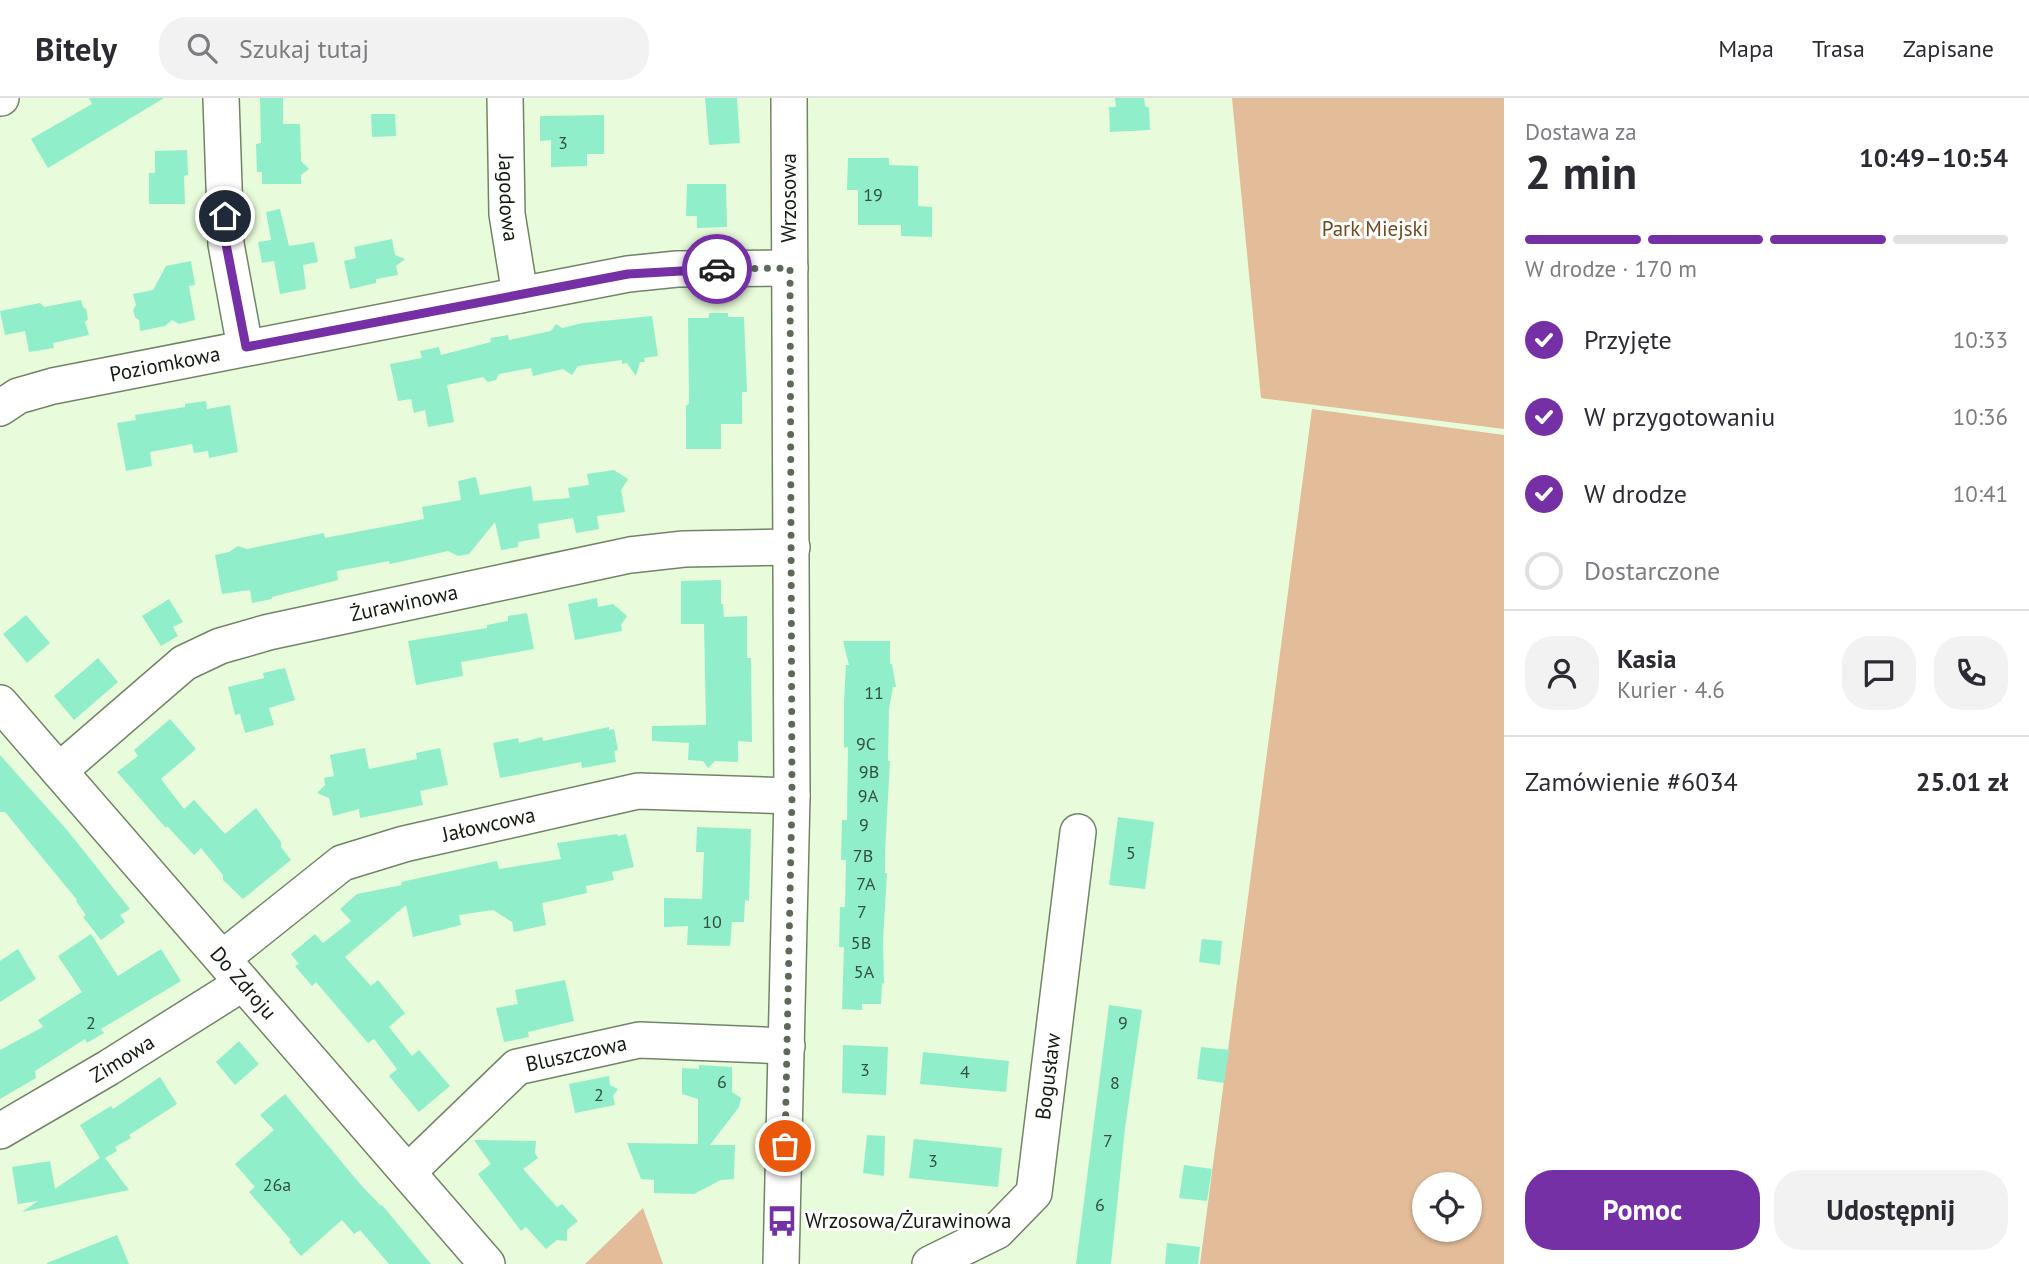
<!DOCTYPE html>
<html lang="pl">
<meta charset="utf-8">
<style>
:root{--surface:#fff;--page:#f2f2f3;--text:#2b2b33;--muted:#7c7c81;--line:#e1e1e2;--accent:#7430a4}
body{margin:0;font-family:"PT Sans",sans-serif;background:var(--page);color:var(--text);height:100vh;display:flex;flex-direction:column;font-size:26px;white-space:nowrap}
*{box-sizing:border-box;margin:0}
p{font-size:23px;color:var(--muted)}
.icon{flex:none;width:38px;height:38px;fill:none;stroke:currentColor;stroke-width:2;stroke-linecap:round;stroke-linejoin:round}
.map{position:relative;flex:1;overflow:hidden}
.details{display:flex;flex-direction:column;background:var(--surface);width:525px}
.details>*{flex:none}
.tools{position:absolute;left:1412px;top:1074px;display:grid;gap:14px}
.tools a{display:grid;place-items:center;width:70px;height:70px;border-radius:50%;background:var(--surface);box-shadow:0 2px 5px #0004;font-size:35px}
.pin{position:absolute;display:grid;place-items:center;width:60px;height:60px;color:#fff;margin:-30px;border:4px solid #fff;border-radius:50%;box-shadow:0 2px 7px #0007}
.courier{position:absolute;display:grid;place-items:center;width:70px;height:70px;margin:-35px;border:5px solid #7430a4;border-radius:50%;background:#fff;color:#222;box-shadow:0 2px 9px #0007}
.head em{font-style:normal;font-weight:700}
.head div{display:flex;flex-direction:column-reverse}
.head{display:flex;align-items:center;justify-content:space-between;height:119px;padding:0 21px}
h1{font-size:46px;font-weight:700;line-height:52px}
.bar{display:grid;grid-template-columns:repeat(4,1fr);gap:10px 7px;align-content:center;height:84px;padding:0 21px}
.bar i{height:9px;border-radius:5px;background:var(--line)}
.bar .selected{background:var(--accent)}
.bar p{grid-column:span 4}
.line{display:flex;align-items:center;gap:18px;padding:0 21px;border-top:2px solid var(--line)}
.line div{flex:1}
.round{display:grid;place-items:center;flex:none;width:74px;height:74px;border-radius:28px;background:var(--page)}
ol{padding:0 21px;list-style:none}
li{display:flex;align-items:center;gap:21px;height:77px}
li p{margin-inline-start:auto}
li .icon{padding:7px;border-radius:50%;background:var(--accent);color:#fff;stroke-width:4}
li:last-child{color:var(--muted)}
li i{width:38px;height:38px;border:4px solid var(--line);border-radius:50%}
.action{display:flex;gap:14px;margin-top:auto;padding:14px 21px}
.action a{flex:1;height:80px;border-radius:28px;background:var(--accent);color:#fff;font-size:28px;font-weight:700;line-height:80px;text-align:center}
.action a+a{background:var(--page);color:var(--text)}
header{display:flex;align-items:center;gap:42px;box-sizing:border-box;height:98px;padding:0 35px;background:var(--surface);border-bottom:2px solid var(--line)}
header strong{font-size:33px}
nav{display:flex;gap:38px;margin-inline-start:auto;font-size:24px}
.search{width:490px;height:63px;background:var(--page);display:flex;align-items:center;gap:18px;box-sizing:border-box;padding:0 24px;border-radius:28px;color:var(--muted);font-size:26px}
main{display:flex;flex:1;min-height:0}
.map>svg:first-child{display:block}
.green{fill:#e3bc99;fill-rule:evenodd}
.building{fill:#90eecb}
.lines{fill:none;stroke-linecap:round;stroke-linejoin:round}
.minor-casing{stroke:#728467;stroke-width:38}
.minor{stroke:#fff;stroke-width:35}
.done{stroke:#5e6a57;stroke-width:7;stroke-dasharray:0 12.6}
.route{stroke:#7430a4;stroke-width:9}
.labels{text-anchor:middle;stroke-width:6;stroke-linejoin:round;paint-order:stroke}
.number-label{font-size:18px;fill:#33503f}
.street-label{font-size:21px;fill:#141b10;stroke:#fff}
.park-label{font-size:21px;fill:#734a20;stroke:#fff}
.poi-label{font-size:21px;fill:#141b10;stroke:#fff;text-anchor:start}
</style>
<header>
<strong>Bitely</strong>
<div class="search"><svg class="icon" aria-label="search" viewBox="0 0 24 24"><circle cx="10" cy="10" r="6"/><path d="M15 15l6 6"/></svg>Szukaj tutaj</div>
<nav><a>Mapa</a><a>Trasa</a><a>Zapisane</a></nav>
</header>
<main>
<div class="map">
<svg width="1504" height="1166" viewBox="0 0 1504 1166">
<rect width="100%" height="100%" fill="#e8fcdb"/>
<!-- green -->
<g class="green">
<polygon points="1232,0 1504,0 1504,331 1261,300"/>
<path d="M1312,311L1504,337V1166H1200ZM1424,1087H1470V1132H1424Z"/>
<polygon points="643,1110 663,1166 585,1166"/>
</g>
<!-- building -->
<g class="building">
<polygon points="89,0 164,0 48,70 31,41 92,6"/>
<polygon points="260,0 283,0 283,26 300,26 301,63 309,71 301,77 301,86 262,86 262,74 257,74 256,46 261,45"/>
<polygon points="705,0 737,0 740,45 709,47"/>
<polygon points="1115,0 1144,0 1145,8 1149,10 1150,32 1110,34 1109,9 1116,9"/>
<polygon points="371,16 395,16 396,38 372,39"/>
<polygon points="604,17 604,56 587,56 587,68 551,69 551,42 540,43 540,18"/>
<polygon points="187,52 188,77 184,78 185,106 149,106 149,75 155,75 155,53"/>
<polygon points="848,60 889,60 889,67 918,68 918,108 932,109 932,139 901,138 901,127 858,127 858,92 847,92"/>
<polygon points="687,86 726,86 727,129 697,130 697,118 686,118"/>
<polygon points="280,111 289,148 314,144 318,164 303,167 306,191 280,196 274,163 262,165 258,144 271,142 266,114"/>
<polygon points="392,141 395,157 405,161 396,168 398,177 376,181 376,185 350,191 344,163 356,160 354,149"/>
<polygon points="191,163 195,187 189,188 195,222 179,226 172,222 165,228 140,233 139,222 135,219 133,212 136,207 133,196 153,192 166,168"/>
<polygon points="81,202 83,209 86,211 88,221 85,224 89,237 53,245 54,250 29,254 25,233 5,237 0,213 40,205 44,209"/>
<polygon points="709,215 728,215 728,219 744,219 747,294 742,294 742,326 721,326 721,351 686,351 686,308 689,305 688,220 709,220"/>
<polygon points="652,218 658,258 644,260 645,264 640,264 636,278 627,265 622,266 622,262 578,268 572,277 563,271 533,278 531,270 499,276 496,282 488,284 483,279 447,287 454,324 428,329 425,312 414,315 411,301 398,303 390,266 422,260 420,253 439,249 441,257 491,244 490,240 508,237 509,242 551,233 556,226 562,230 583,225"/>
<polygon points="206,303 207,311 230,307 238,354 209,360 208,353 194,355 192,346 150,354 152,368 126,373 117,325 136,322 135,317 185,309 185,306"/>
<polygon points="614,372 628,381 621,392 625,414 597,418 599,431 576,435 573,420 538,426 540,440 518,444 518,449 501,452 495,424 469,456 458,458 448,453 390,466 389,463 337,473 338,482 272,499 272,501 252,505 250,492 222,496 215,457 229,454 238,448 247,451 324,435 325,440 424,421 422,409 461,402 458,383 476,379 480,397 531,388 533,403 570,400 568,390 589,387 587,376"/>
<polygon points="721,482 721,506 723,506 724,519 747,518 747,560 751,560 752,644 738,643 738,664 715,663 708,670 703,663 688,662 689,645 652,643 652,628 706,627 704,526 681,526 681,483"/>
<polygon points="597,500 598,509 613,506 627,518 621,527 622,533 575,542 568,506"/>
<polygon points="169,501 183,524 173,529 178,538 161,548 142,518"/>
<polygon points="527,515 534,551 461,564 463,578 416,587 408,543 487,530 487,527 508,523 508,518"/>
<polygon points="26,517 50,545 27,565 3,536"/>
<polygon points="843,543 890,543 890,566 892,566 896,589 893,589 889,611 888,663 890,663 885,754 885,775 887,775 883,842 884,886 882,885 881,906 862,906 862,912 842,911 844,849 839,849 840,809 845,809 846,762 841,762 842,722 847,722 848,649 844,650 844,603 846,567 849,567"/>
<polygon points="98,560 118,584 74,622 54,598"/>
<polygon points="285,570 295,602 269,610 274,627 245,635 240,616 235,617 228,589 264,580 263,575"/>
<polygon points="170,621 196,651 161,681 184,711 194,702 225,736 256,710 281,744 281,749 291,762 243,801 223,782 223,777 201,750 194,757 167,728 166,730 117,674 138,658 134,652"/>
<polygon points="609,629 609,632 614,631 618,652 614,653 616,664 582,670 581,664 500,680 493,645 518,640 519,645 542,639 543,643"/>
<polygon points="365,650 369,671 417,661 416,655 440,650 448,687 420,693 423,707 360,720 359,711 333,718 329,700 317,695 325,687 324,680 334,678 330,657"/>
<polygon points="0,657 67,732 130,811 120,817 125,824 101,842 83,819 86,817 76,803 77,802 5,714 0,714"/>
<polygon points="1118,719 1154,724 1145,791 1109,787"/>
<polygon points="697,729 751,731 749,803 745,802 744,824 732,824 730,848 687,847 688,828 664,829 664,800 702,801 704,754 696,754"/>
<polygon points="617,736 618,738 626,736 634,769 612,774 614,782 586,788 587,795 542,805 546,827 514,834 512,824 493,812 459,817 461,827 413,839 406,807 345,859 371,888 378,882 405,915 389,929 412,958 419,952 450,988 419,1014 389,978 397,971 374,941 368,945 316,884 312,888 295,868 299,866 291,856 315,836 323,845 351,823 340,811 357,796 402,787 401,784 497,763 499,771 561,761 557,745"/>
<polygon points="91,836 118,878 161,851 181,883 101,931 104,935 87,945 85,941 35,973 36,980 0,1001 0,952 43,929 38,922 82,894 58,858"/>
<polygon points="1202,841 1222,843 1220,867 1199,864"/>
<polygon points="18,851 36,881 0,904 0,863"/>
<polygon points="565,882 574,923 528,934 529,939 504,944 496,910 518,906 515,892"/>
<polygon points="1109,907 1142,912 1125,1030 1111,1166 1076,1166"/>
<polygon points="239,943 259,966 235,987 216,964"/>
<polygon points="843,947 888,949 886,997 842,995"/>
<polygon points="1201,949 1229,952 1224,985 1197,981"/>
<polygon points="923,954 1009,963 1006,994 920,986"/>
<polygon points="699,967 732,969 732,994 741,1000 739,1009 710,1047 735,1047 734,1081 721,1082 694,1096 654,1095 654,1082 641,1081 627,1045 698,1046 698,1001 682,996 682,970 699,971"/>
<polygon points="609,978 610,987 618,991 613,998 615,1007 575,1015 569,986"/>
<polygon points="160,979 177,1006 129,1037 131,1040 115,1049 117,1053 105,1060 129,1092 22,1114 38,1103 18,1106 12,1069 50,1063 55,1091 100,1060 80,1027 111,1008 113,1011"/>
<polygon points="285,996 361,1087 381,1108 382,1107 431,1166 389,1166 360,1132 354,1136 342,1122 301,1158 289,1144 291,1142 249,1094 255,1089 235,1066 274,1032 260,1017"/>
<polygon points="867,1037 885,1038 884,1078 863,1075"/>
<polygon points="914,1041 1002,1050 998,1089 909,1080"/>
<polygon points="474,1042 536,1043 535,1055 538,1060 523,1071 557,1109 562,1106 578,1123 567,1132 567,1143 557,1142 546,1151 526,1129 521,1133 478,1076 491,1066"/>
<polygon points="1184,1067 1212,1071 1207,1103 1179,1100"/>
<polygon points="117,1137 129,1166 47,1166 47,1165"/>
<polygon points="1167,1145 1200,1149 1198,1166 1165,1166"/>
</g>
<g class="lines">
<defs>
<g id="minor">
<polyline points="0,0 1,0"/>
<polyline points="221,0 226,146 245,249"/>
<path id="s1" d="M505,0L507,116L520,197"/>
<path id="s2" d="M0,310L18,298L53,288L628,176L677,171L790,170"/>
<path id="s3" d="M0,605L487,1166"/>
<path id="s4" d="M59,673L184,565L220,548L269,534L630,457L684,451L792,449"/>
<path id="s5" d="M223,860L342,765L404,746L638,693L792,698"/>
<path id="s6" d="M0,1033L108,970L243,885"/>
<path id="s7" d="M408,1074L517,969L639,942L787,948"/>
<polyline points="781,1166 792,698 789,0"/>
<path id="s8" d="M930,1166L997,1133L1034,1095L1078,734"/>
</g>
</defs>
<!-- minor casing -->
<use href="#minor" class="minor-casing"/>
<!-- minor -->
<use href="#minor" class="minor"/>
</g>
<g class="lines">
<!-- done -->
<polyline class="done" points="717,171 790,170 792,698 785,1048"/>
<!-- route -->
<polyline class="route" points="225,118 226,146 246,249 628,176 717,171"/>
</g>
<!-- icons -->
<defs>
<symbol id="bus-bare" viewBox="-9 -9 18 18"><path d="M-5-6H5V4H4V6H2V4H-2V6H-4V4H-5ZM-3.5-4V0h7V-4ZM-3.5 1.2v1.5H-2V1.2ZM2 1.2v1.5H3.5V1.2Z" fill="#7430a4" stroke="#fff" stroke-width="2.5" paint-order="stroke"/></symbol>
</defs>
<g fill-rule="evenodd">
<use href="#bus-bare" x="760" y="1101" width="44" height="44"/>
</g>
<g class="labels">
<!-- number labels -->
<g class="number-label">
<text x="563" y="51">3</text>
<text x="873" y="103">19</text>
<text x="874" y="601">11</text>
<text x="866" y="652">9C</text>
<text x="869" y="680">9B</text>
<text x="868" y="704">9A</text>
<text x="864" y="733">9</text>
<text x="1131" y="761">5</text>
<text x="863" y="764">7B</text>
<text x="866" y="792">7A</text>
<text x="862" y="820">7</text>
<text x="712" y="830">10</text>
<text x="861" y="851">5B</text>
<text x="864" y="880">5A</text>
<text x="91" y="931">2</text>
<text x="1123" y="931">9</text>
<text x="865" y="978">3</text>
<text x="965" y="980">4</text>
<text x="722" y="990">6</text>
<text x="1115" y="991">8</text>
<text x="599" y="1003">2</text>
<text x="1108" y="1049">7</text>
<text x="933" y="1069">3</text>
<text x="277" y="1093">26a</text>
<text x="1100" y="1113">6</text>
</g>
<!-- street labels -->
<g class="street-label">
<text dy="7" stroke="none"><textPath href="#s1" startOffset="100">Jagodowa</textPath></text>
<text transform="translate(789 100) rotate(-90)" y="7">Wrzosowa</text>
<text dy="7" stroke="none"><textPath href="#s2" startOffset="172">Poziomkowa</textPath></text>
<text dy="7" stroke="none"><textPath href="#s4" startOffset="394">Żurawinowa</textPath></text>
<text dy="7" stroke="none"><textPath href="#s5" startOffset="304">Jałowcowa</textPath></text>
<text dy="7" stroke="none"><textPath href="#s3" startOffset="371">Do Zdroju</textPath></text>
<text dy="7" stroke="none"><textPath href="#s7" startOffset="212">Bluszczowa</textPath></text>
<text dy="7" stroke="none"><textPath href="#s6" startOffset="142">Zimowa</textPath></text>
<text dy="7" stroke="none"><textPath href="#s8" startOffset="245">Bogusław</textPath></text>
</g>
<!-- park labels -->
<g class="park-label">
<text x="1375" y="138">Park Miejski</text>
</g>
<!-- poi labels -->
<g class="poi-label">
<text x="805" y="1130">Wrzosowa/Żurawinowa</text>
</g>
</g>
</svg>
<div class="tools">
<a><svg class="icon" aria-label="locate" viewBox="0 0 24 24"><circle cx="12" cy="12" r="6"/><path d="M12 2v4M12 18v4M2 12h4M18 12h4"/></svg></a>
</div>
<div class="pin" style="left:785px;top:1048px;background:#ea580c"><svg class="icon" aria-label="bag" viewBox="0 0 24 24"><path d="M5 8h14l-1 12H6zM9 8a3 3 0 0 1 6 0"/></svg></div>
<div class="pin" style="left:225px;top:118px;background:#1f2937"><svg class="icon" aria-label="home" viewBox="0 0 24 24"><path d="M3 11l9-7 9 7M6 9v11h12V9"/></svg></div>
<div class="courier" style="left:717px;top:171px"><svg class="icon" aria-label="car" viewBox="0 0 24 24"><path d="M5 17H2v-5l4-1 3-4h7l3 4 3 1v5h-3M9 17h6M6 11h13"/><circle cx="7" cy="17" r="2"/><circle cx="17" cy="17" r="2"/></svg></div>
</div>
<section class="details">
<div class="head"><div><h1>2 min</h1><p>Dostawa za</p></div><em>10:49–10:54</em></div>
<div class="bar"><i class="selected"></i><i class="selected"></i><i class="selected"></i><i></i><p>W drodze · 170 m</p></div>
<ol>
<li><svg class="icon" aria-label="check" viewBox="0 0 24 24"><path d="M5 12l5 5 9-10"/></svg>Przyjęte<p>10:33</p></li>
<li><svg class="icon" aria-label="check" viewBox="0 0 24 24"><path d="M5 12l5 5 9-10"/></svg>W przygotowaniu<p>10:36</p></li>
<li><svg class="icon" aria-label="check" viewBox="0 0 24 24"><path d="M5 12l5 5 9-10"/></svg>W drodze<p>10:41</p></li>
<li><i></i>Dostarczone</li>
</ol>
<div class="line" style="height:126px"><a class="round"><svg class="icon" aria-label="person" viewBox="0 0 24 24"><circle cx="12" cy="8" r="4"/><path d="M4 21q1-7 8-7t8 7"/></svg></a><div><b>Kasia</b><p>Kurier · 4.6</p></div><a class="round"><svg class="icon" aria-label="chat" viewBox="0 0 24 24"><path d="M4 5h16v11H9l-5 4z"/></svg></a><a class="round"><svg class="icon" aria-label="phone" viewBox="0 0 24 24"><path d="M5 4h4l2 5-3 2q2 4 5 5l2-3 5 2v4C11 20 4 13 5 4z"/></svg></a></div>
<div class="line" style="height:91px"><div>Zamówienie #6034</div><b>25.01 zł</b></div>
<div class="action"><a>Pomoc</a><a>Udostępnij</a></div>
</section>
</main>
